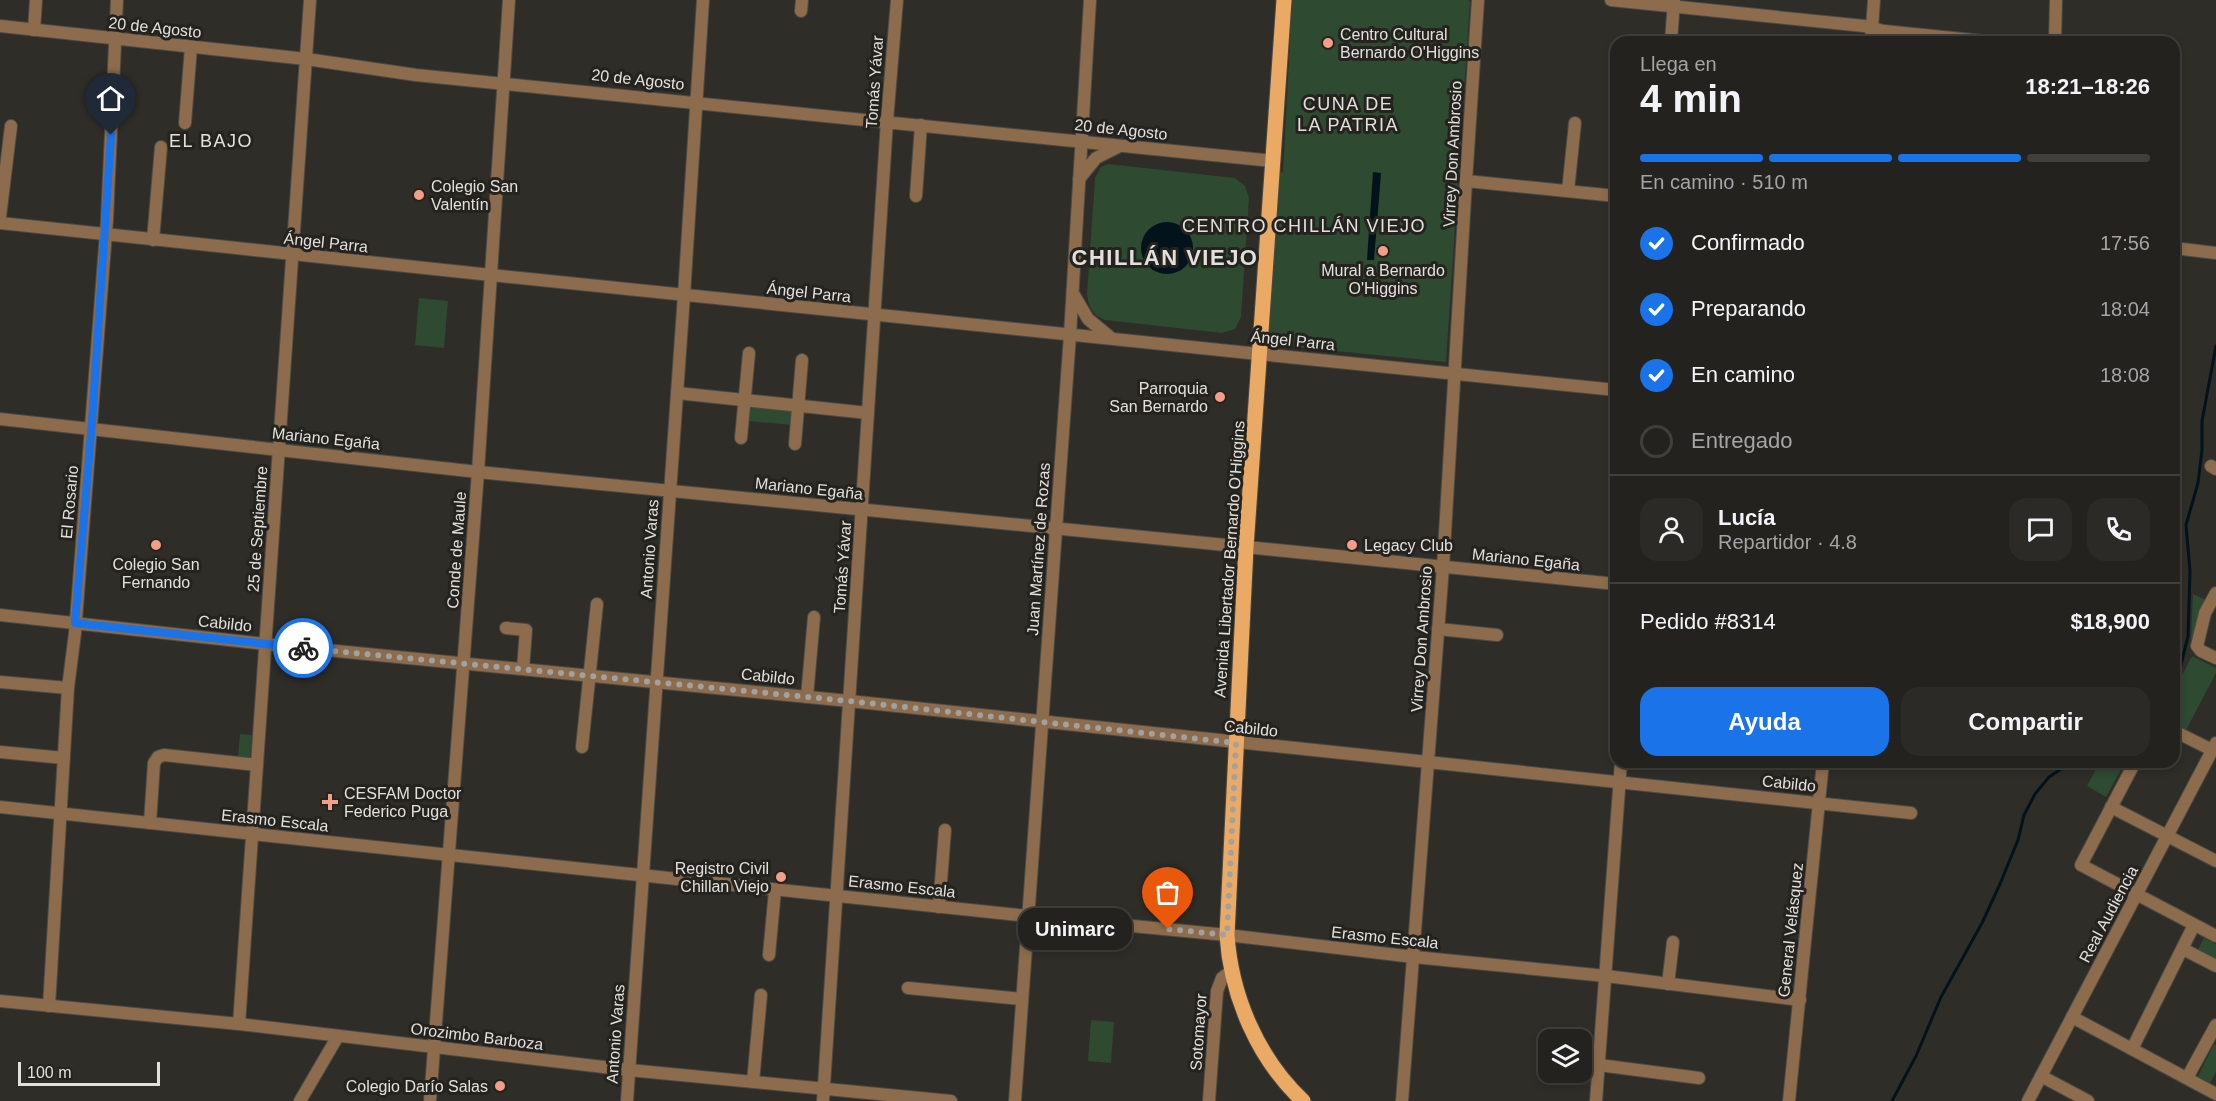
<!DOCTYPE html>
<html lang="es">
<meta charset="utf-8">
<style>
:root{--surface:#23221e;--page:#2b2a27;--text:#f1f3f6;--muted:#a3a4a4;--line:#403f3c;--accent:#1a73e8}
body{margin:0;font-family:Helvetica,sans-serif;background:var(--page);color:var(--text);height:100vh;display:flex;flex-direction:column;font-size:22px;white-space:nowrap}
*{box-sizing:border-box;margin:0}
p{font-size:20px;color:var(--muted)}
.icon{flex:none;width:33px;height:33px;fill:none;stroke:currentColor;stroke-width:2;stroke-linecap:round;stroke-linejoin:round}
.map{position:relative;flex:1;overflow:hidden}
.drawer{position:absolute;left:1610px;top:36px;width:570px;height:732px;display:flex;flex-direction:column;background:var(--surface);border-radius:18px;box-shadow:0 3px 9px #0003,0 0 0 2px var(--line)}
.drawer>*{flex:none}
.buttons{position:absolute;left:1538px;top:1029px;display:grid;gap:12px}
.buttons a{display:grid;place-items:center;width:54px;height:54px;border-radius:12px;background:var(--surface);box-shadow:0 3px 9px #0003,0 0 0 2px var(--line);font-size:30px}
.scale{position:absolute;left:18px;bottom:15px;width:142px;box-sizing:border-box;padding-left:6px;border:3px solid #e2e0dd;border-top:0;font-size:16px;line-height:21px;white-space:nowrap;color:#e2e0dd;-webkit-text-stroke:4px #25231e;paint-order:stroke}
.pin{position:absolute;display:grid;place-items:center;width:51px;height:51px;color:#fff;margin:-62px -26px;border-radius:50% 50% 50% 0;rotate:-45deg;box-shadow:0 0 6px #0007}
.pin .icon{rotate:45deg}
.courier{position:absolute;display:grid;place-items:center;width:60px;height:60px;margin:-30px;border:4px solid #1a73e8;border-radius:50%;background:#fff;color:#222;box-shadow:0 2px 8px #0007}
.bubble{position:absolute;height:42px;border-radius:18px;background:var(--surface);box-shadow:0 3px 9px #0003,0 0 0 2px var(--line);font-size:20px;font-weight:700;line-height:42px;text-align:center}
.headline em{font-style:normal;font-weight:700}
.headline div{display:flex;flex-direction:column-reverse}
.headline{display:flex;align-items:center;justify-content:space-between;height:102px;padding:0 30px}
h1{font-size:39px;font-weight:700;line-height:45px}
.bar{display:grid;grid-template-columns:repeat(4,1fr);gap:9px 6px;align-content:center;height:72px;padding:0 30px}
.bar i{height:8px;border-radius:4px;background:var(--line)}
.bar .active{background:var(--accent)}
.bar p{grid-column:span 4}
.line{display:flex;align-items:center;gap:15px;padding:0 30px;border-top:2px solid var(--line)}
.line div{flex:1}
.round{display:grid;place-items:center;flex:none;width:63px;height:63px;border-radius:18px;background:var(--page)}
ol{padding:0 30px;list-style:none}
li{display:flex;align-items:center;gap:18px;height:66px}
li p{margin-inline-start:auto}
li .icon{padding:6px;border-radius:50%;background:var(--accent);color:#fff;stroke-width:4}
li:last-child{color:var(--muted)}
li i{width:33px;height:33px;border:3px solid var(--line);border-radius:50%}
.cta{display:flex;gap:12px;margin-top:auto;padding:12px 30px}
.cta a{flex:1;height:69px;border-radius:18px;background:var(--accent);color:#fff;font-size:24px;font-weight:700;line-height:69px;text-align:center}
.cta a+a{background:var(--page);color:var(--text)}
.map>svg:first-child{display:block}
.green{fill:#2e4a31}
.water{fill:#03131c}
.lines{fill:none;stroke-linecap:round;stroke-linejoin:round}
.stream{stroke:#03131c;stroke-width:3}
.minor-casing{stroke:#4c4a45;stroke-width:14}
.tertiary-casing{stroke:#4c4a45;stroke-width:14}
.primary-casing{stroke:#4c4a45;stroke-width:17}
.minor{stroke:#8c6c4c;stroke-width:12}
.tertiary{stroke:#8c6c4c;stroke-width:12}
.primary{stroke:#eba966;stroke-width:15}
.done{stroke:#a3a19e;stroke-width:6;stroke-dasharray:0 10.8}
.route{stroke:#1a73e8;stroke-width:8}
.poi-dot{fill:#f49e8a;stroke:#25231e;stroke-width:2}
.labels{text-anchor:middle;stroke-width:6;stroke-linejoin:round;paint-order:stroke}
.street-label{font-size:16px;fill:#e2e0dd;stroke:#25231e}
.poi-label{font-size:16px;fill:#e2e0dd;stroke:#25231e;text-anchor:start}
.neighbourhood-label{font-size:18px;letter-spacing:1.5px;fill:#e2e0dd;stroke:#25231e}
.district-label{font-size:22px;font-weight:bold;letter-spacing:1.5px;fill:#e2e0dd;stroke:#25231e}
</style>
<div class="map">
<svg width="2216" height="1101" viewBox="0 0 2216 1101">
<rect width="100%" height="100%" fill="#2f2d28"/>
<!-- green -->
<g class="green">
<polygon points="1292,0 1469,0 1470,2 1446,362 1266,344 1277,173 1283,172"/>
<path d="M1108,164L1235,178L1245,186L1249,198L1241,317L1235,329L1222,333L1105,320C1093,315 1088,307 1087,294L1095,178L1101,167Z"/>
<polygon points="419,298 448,301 444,348 415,345"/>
<polygon points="748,405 794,410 793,425 746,421"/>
<polygon points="2193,594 2211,602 2191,640"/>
<polygon points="2192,656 2216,668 2216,673 2186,730 2174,724 2174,691"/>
<polygon points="240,734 252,735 250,758 238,756"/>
<polygon points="2100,762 2125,762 2106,797 2087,786"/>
<polygon points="2204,938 2216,944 2216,961 2197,951"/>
<polygon points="1091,1020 1114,1022 1111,1063 1088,1061"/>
<polygon points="2214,1044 2216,1045 2216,1072 2210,1083 2198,1076"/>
</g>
<!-- water -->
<g class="water">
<polygon points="1373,172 1381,173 1374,260 1367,260"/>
<circle cx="1167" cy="248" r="26"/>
</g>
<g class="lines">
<!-- stream -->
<g class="stream">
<polyline points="2174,679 2180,669 2188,636 2190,571 2186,525 2198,483 2202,450 2202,421 2216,346"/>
<polyline points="1892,1101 1916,1056 1941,997 1982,923 2000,884 2018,840 2024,815 2035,794 2049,777 2072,762"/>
</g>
<defs>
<g id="minor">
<polyline points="1611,0 1864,26 1884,31 1992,42"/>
<polyline points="801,11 802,0"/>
<polyline points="34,30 36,0"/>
<polyline points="1671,42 1674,0"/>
<polyline points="2055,42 2056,0"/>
<polyline points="185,123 191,47"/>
<polyline points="1568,191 1575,123"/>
<polyline points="916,196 921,125"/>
<polyline points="0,217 11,126"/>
<polyline points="153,240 161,147"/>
<polyline points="1259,354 1616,390"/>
<polyline points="677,393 868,413"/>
<polyline points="741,438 749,353"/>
<polyline points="795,444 802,360"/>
<polyline points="2211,466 2216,469"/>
<polyline points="1246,547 1616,584"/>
<polyline points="2216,593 2205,613 2197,646 2201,651 2216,658"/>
<polyline points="0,615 265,644 849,701 1911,813"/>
<polyline points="506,628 526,630 523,669"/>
<polyline points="1438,629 1497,635"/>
<polyline points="0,682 68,688"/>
<polyline points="807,697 814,617"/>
<polyline points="2174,731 2212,750"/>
<polyline points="582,747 597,604"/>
<polyline points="0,752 64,758"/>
<polyline points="2135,762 2081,865 2216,936"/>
<polyline points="0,807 450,855"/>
<polyline points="2111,807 2216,861"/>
<polyline points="150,823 154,763 158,757 164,755 257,765"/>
<polyline points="939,907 945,830"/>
<polyline points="2183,949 2216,966"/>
<polyline points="769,955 775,890"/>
<polyline points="1668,984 1673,942"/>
<polyline points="908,988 1022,999"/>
<polyline points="0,1001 239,1024 629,1070 951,1101"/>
<polyline points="49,1006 68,688 75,633 107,220 117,0"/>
<polyline points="2072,1017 2216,1094"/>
<polyline points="239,1024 310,0"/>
<polyline points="2132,1049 2194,925"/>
<polyline points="1599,1065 1699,1078"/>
<polyline points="2041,1076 2088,1101"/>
<polyline points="2187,1078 2216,1025"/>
<polyline points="753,1082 761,995"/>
<polyline points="300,1101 338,1036"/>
<polyline points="1402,1101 1443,567 1466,181"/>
<polyline points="1596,1101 1621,762"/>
</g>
<g id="tertiary">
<polyline points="1478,0 1466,181 1616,196"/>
<polyline points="0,26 306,59 416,75 1273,161"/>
<polyline points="1871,42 1874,0"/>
<polyline points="1079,179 1096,158 1120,146"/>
<polyline points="0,223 491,275 1259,354"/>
<polyline points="2174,248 2216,253"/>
<polyline points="1074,295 1088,319 1111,338"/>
<polyline points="0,419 478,472 1246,547"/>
<polyline points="450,855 1028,916 1227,935 1414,957 1606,976 1800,1000"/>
<polyline points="430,1101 478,472 509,0"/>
<polyline points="627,1101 684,295 703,0"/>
<polyline points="823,1101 887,121 897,0"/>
<polyline points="1015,1101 1070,335 1090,0"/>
<polyline points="1209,1101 1217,991 1222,978 1231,971"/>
<polyline points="1789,1101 1823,762"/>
<polyline points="2028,1101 2216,743"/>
</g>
<path id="primary" d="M1284,0L1246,547L1227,935C1231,996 1258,1059 1303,1101"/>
</defs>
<!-- minor casing -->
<use href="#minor" class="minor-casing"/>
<!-- tertiary casing -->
<use href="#tertiary" class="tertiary-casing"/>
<!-- primary casing -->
<use href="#primary" class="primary-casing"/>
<!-- minor -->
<use href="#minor" class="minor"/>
<!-- tertiary -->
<use href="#tertiary" class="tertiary"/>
<!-- primary -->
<use href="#primary" class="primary"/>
</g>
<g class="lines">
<!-- done -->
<polyline class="done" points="303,648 849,701 1236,743 1227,935 1168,929"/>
<!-- route -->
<polyline class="route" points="111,135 92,422 75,623 303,648"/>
</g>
<!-- markers -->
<g class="poi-dot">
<circle cx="1328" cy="43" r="6"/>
<circle cx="419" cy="195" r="6"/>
<circle cx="1383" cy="251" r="6"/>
<circle cx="1220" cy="397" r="6"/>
<circle cx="156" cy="545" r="6"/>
<circle cx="1352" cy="545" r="6"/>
<path d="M327 793h6v6h6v6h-6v6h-6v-6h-6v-6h6z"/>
<circle cx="781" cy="877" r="6"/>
<circle cx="500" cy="1086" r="6"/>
</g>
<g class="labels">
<!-- street labels -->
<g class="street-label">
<text transform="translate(155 27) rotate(6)" y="6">20 de Agosto</text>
<text transform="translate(638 79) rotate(6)" y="6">20 de Agosto</text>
<text transform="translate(874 82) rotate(-86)" y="6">Tomás Yávar</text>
<text transform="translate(1121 129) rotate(6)" y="6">20 de Agosto</text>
<text transform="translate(1452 154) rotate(-87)" y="6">Virrey Don Ambrosio</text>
<text transform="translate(326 242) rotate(6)" y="6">Ángel Parra</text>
<text transform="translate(809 292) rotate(6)" y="6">Ángel Parra</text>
<text transform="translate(1293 340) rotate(6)" y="6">Ángel Parra</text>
<text transform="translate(326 438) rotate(6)" y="6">Mariano Egaña</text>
<text transform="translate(809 488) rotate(6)" y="6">Mariano Egaña</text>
<text transform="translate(69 502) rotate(-85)" y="6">El Rosario</text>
<text transform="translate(257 529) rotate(-86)" y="6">25 de Septiembre</text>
<text transform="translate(649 549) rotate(-86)" y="6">Antonio Varas</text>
<text transform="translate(1038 549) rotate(-86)" y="6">Juan Martínez de Rozas</text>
<text transform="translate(456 550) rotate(-86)" y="6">Conde de Maule</text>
<text transform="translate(1229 559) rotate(-86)" y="6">Avenida Libertador Bernardo O'Higgins</text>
<text transform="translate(1526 559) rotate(6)" y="6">Mariano Egaña</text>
<text transform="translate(842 567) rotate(-86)" y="6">Tomás Yávar</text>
<text transform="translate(225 623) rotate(6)" y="6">Cabildo</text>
<text transform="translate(1421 639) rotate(-86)" y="6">Virrey Don Ambrosio</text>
<text transform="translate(768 676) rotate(6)" y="6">Cabildo</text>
<text transform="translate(1251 728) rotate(6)" y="6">Cabildo</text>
<text transform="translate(1789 783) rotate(6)" y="6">Cabildo</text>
<text transform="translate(275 820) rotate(6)" y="6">Erasmo Escala</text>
<text transform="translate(902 886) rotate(6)" y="6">Erasmo Escala</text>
<text transform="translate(2108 914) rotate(-62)" y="6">Real Audiencia</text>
<text transform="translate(1790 930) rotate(-84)" y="6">General Velásquez</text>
<text transform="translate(1385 937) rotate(6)" y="6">Erasmo Escala</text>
<text transform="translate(1198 1032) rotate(-86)" y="6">Sotomayor</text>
<text transform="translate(615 1034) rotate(-86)" y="6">Antonio Varas</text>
<text transform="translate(477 1036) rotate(7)" y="6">Orozimbo Barboza</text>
</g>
<!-- poi labels -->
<g class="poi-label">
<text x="1340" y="40">Centro Cultural<tspan x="1340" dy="18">Bernardo O'Higgins</tspan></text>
<text x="431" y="192">Colegio San<tspan x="431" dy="18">Valentín</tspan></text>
<text x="1383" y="276" text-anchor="middle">Mural a Bernardo<tspan x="1383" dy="18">O'Higgins</tspan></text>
<text x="1208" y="394" text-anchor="end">Parroquia<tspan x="1208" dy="18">San Bernardo</tspan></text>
<text x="1364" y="551">Legacy Club</text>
<text x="156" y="570" text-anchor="middle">Colegio San<tspan x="156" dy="18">Fernando</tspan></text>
<text x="344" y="799">CESFAM Doctor<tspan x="344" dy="18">Federico Puga</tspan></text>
<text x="769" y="874" text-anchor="end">Registro Civil<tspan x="769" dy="18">Chillan Viejo</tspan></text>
<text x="488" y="1092" text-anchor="end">Colegio Darío Salas</text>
</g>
<!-- neighbourhood labels -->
<g class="neighbourhood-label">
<text x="1348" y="110">CUNA DE<tspan x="1348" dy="21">LA PATRIA</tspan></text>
<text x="211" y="147">EL BAJO</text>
<text x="1304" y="232">CENTRO CHILLÁN VIEJO</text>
</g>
<!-- district labels -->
<g class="district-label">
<text x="1165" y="265">CHILLÁN VIEJO</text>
</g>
</g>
</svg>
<div class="buttons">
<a><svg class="icon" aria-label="layers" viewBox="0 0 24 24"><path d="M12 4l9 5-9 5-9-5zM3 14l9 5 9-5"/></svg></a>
</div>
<div class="scale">100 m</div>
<div class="pin" style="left:1168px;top:929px;background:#ea580c"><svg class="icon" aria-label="bag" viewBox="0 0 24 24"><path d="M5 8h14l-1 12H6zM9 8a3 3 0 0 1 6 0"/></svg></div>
<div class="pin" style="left:111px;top:135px;background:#1f2937"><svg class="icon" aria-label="home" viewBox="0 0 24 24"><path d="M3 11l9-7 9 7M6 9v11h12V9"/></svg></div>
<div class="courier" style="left:303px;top:648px"><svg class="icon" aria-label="bike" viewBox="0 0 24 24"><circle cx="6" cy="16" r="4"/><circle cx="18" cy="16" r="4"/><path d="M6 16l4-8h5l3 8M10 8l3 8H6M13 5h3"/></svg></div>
<div class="bubble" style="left:1018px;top:908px;width:114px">Unimarc</div>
<section class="drawer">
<div class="headline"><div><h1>4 min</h1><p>Llega en</p></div><em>18:21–18:26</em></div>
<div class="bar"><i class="active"></i><i class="active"></i><i class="active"></i><i></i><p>En camino · 510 m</p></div>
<ol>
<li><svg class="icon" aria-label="check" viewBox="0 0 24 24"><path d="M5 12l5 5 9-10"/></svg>Confirmado<p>17:56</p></li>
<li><svg class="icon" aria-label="check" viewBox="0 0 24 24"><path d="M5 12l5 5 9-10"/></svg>Preparando<p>18:04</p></li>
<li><svg class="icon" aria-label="check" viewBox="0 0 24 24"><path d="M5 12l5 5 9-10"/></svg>En camino<p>18:08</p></li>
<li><i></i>Entregado</li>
</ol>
<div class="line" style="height:108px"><a class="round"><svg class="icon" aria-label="person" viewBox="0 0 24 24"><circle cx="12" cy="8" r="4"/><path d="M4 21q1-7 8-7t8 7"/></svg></a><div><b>Lucía</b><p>Repartidor · 4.8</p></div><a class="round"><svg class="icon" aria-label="chat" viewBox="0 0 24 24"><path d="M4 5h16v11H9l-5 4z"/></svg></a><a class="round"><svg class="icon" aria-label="phone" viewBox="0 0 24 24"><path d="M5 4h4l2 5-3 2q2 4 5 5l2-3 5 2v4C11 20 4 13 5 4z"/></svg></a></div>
<div class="line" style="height:78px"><div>Pedido #8314</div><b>$18,900</b></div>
<div class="cta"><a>Ayuda</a><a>Compartir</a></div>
</section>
</div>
